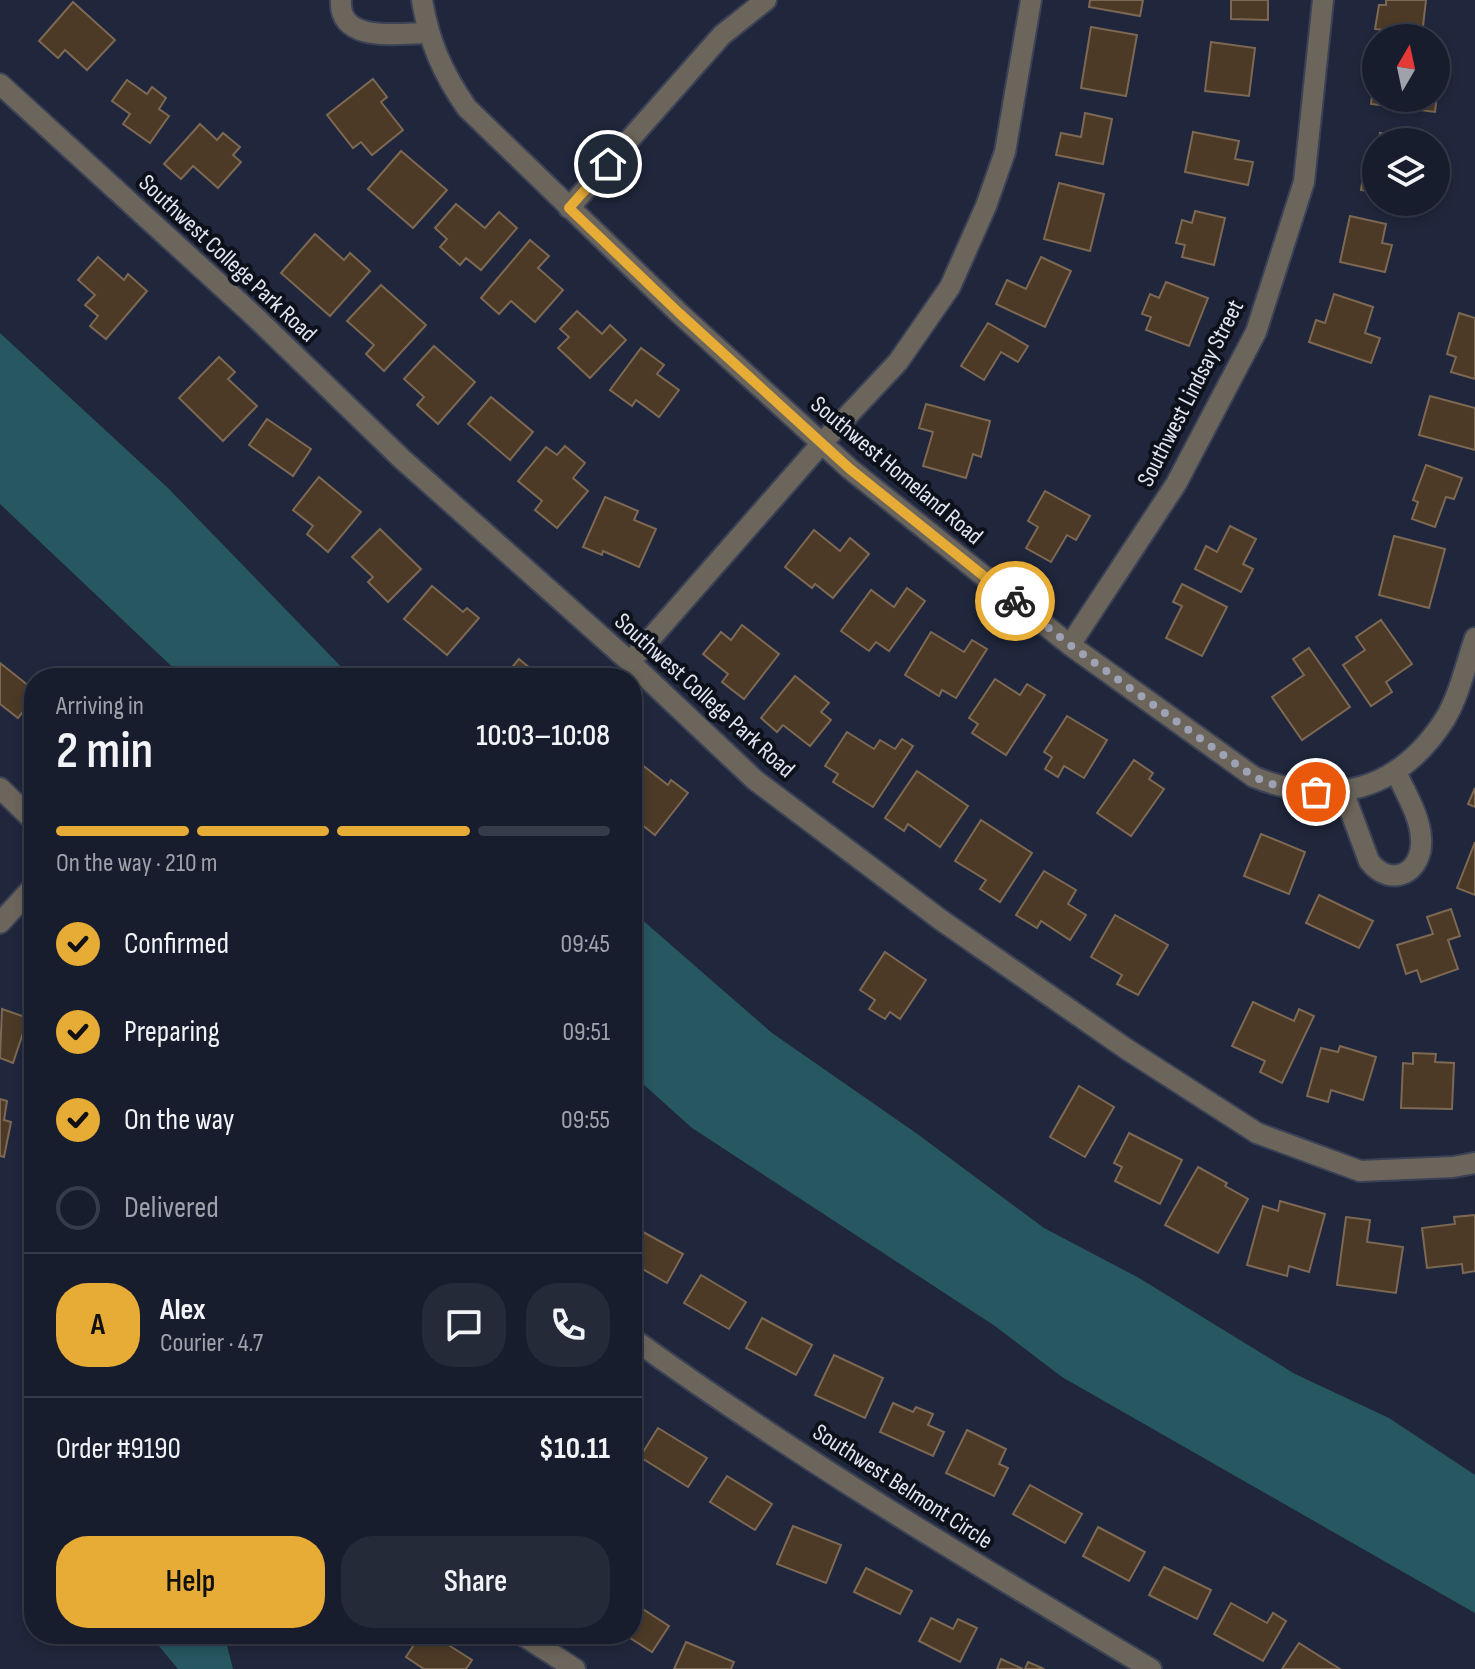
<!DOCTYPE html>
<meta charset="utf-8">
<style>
:root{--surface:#181d2d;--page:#252a39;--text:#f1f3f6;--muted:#9fa2aa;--line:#363b49;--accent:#e6ac36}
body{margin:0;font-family:"Sofia Sans Condensed",sans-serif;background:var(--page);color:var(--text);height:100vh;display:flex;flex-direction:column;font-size:30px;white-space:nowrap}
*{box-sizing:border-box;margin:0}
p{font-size:26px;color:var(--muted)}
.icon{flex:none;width:44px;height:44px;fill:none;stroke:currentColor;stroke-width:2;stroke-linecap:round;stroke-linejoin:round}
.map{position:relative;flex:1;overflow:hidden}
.sheet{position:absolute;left:24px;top:668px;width:618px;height:976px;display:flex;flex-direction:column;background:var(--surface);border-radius:32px;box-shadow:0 4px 12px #0003,0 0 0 2px var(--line)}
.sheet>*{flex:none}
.needle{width:52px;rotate:9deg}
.buttons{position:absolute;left:1362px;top:24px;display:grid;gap:16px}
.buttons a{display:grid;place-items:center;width:88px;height:88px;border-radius:50%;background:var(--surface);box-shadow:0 4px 12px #0003,0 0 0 2px var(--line);font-size:40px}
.pin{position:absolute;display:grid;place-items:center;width:68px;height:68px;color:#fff;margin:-34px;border:4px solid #fff;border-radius:50%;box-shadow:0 2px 8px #0007}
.courier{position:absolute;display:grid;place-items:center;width:80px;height:80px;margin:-40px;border:6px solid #e6ac36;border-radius:50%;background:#fff;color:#222;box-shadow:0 2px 10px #0007}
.summary em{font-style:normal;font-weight:600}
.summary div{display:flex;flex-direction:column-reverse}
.summary{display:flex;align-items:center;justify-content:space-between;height:136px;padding:0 32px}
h1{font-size:52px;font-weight:600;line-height:60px}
.bar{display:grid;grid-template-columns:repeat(4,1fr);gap:12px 8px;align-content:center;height:96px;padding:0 32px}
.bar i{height:10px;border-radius:6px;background:var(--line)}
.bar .active{background:var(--accent)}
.bar p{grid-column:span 4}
.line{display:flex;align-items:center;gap:20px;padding:0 32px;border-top:2px solid var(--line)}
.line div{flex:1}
.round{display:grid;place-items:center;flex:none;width:84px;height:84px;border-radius:32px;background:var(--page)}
ol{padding:0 32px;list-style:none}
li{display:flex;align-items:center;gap:24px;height:88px}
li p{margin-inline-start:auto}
li .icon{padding:8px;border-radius:50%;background:var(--accent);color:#111;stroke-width:4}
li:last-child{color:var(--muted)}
li i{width:44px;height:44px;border:4px solid var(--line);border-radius:50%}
.cta{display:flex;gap:16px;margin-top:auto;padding:16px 32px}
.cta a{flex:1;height:92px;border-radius:32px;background:var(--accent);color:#111;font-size:32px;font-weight:600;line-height:92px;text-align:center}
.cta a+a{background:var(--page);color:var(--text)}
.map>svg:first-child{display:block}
.water{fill:#275761}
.building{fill:#4c3a26;stroke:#7c6853;stroke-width:2}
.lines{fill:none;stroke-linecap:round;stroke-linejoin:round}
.minor-casing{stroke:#3b4256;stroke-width:24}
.minor{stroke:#6c655b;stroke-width:20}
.done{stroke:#9da2b4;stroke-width:8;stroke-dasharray:0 14.4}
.route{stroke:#e6ac36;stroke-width:10}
.labels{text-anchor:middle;stroke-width:8;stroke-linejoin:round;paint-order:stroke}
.street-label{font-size:24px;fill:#e0e5f4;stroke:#0d111a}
</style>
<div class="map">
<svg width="1475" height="1669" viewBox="0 0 1475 1669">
<rect width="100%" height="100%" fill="#20273c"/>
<!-- water -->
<g class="water">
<polygon points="0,333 168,488 352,678 184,678 0,504"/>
<polygon points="632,911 772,1033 916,1133 1044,1228 1139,1278 1295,1374 1389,1418 1475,1475 1475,1613 1062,1377 995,1326 692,1128 632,1074"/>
<polygon points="149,1634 224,1634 233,1669 178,1669"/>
</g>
<!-- building -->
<g class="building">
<polygon points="1090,0 1143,0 1140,16 1089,7"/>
<polygon points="1231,0 1268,0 1268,20 1231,19"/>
<polygon points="1386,0 1426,0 1422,35 1375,29 1379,5 1386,5"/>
<polygon points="73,2 115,40 87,70 65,50 58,58 39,41"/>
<polygon points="1091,27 1137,35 1126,96 1081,88"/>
<polygon points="1211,42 1255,48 1249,96 1205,91"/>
<polygon points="1436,61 1441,62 1435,112 1371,104 1376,62 1376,98 1436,98"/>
<polygon points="373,79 387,97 381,102 403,130 372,155 361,142 353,148 327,115"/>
<polygon points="127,80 147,94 152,87 166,98 159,109 169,116 150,143 123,124 130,114 112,101"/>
<polygon points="1085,113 1112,119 1103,164 1056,155 1061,133 1081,137"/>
<polygon points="200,124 217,140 223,133 240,147 233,155 241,162 218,188 193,166 181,179 164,164"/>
<polygon points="1193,132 1239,141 1235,159 1253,162 1248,185 1185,172"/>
<polygon points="1380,133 1422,139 1421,142 1379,142"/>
<polygon points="401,151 447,190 413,228 368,189"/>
<polygon points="1365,162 1376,162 1376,192 1361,190"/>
<polygon points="1059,183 1104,194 1090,251 1044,239"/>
<polygon points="456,204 485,228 499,212 517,228 481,270 466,258 460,265 440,247 447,239 435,228"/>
<polygon points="1195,211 1225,218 1214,265 1182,257 1185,245 1176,243 1182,220 1192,223"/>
<polygon points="1350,216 1386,224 1382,243 1392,245 1385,272 1340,262"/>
<polygon points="315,234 344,260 350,253 370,271 330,316 281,273"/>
<polygon points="530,240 549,256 538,268 563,290 535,322 511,301 499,314 481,298"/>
<polygon points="98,257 124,280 128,274 147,291 106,339 90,326 98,316 85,305 95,295 78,280"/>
<polygon points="1041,257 1071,271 1045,327 996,304 1007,280 1026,289"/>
<polygon points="1166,282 1208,298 1189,346 1146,330 1151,317 1142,314 1150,294 1159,298"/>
<polygon points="381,285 426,325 384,371 366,354 374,345 347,321"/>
<polygon points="1334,294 1373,307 1365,333 1380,338 1371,363 1309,342 1316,320 1325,323"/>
<polygon points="577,311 602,334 610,325 626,340 590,378 558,348 569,337 560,329"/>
<polygon points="1459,313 1475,318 1475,379 1451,372 1456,357 1447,354"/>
<polygon points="988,323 1028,346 1018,362 1001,352 984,380 961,366"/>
<polygon points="434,346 475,382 438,424 417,405 424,397 404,379"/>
<polygon points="641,348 664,365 657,374 679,390 659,417 636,400 632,406 610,390"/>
<polygon points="219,357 235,372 228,379 257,406 223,441 179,398"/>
<polygon points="1430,396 1475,408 1475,450 1419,435"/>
<polygon points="491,397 533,432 510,460 468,424"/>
<polygon points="926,404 990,421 981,457 973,454 966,478 923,466 933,432 919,428"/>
<polygon points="267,419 311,449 293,476 249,445"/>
<polygon points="565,446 585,463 573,478 588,491 557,528 535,510 542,501 518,481 546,447 557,455"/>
<polygon points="1426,465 1462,478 1454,499 1446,497 1435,527 1412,519 1418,502 1413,500"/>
<polygon points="319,477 361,512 328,552 307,534 313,526 293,510"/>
<polygon points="1045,491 1090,516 1076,540 1067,535 1051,562 1026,548 1038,527 1028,521"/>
<polygon points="605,497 638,511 634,520 656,529 639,567 603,551 602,555 583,547"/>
<polygon points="1230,526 1256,539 1243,564 1253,569 1241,592 1195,569 1206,546 1217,552"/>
<polygon points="380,529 421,569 388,602 368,582 373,577 352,557"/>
<polygon points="814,530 840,551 850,538 869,554 833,598 815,584 812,588 785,567"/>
<polygon points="1394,536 1445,549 1429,608 1379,595"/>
<polygon points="1182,584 1227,607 1202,656 1166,638 1182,606 1173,602"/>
<polygon points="432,586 463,612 467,608 479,618 447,655 404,619"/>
<polygon points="907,588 925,601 889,651 876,642 869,651 841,631 871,590 894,607"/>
<polygon points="1381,620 1412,664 1386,682 1392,692 1371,706 1343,665 1365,650 1356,637"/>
<polygon points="742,625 779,654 744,699 722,682 728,674 703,654 721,632 731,640"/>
<polygon points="931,632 964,652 972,640 987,649 956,698 942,690 939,696 905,675"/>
<polygon points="1309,648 1350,707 1302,740 1272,697 1304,675 1293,659"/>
<polygon points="519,659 542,678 503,678"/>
<polygon points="0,663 34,690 34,697 18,718 0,704"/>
<polygon points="795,676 829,703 821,712 831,720 810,746 783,725 777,732 761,718"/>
<polygon points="995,679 1020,695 1027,684 1045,695 1006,755 972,733 978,724 969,718"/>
<polygon points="1067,716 1107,740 1084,778 1064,766 1058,777 1045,769 1052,757 1044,752"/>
<polygon points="847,732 874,749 880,740 895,749 902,739 913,746 873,807 833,782 838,774 825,766"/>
<polygon points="1134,760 1153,773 1149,779 1164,789 1131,836 1097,813"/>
<polygon points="641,764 668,785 671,780 688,793 655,835 632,817 636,810 632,807 632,776"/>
<polygon points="917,771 968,806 940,847 908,824 904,831 885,818"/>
<polygon points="1475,788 1475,807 1468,804"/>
<polygon points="981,820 1032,853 1000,902 980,889 986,880 955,861"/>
<polygon points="1261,834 1305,852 1289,894 1244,876"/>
<polygon points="1475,842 1475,895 1457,888"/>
<polygon points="1044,871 1076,890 1068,904 1086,915 1070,940 1041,921 1037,928 1016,915"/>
<polygon points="1319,895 1373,921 1359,948 1306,923"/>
<polygon points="1451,909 1460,936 1448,940 1458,969 1421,982 1417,970 1406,974 1397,945 1433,934 1427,917"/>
<polygon points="1115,915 1168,945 1138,995 1117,984 1122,975 1091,957"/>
<polygon points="885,952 926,980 900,1019 890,1012 885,1019 869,1009 875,1000 860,990"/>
<polygon points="1253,1002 1294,1021 1299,1009 1314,1016 1282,1083 1260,1072 1265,1061 1232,1046"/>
<polygon points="2,1009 28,1018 13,1063 0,1058"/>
<polygon points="1340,1046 1376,1057 1363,1100 1331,1090 1328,1102 1307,1096 1321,1048 1338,1052"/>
<polygon points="1413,1053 1436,1054 1435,1062 1454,1063 1452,1109 1401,1108 1403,1063 1413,1064"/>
<polygon points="1079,1086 1114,1107 1085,1157 1050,1137"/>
<polygon points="0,1099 7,1101 4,1120 11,1122 4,1157 0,1156"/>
<polygon points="1129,1133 1182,1160 1160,1204 1115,1181 1122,1167 1114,1163"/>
<polygon points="1198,1167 1227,1183 1225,1186 1248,1199 1218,1253 1165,1225"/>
<polygon points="1280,1201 1325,1214 1309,1272 1289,1266 1287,1276 1247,1265 1263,1206 1278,1211"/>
<polygon points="1475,1215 1475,1271 1463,1273 1462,1264 1427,1268 1422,1228 1455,1224 1454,1217"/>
<polygon points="1346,1217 1370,1220 1367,1242 1403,1247 1396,1293 1337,1285"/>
<polygon points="634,1227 683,1254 667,1283 632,1263"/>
<polygon points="701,1275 746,1302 729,1329 684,1303"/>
<polygon points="762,1318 812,1345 796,1375 746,1348"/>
<polygon points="834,1355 883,1378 865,1418 815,1395"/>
<polygon points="893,1403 913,1412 916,1407 933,1414 928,1425 944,1432 933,1456 880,1432"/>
<polygon points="658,1428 707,1458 688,1487 640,1457"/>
<polygon points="967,1430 1006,1449 999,1464 1008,1468 994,1496 946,1473"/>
<polygon points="727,1476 772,1504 755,1530 710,1502"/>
<polygon points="1030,1485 1082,1514 1065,1543 1013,1514"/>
<polygon points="793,1526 841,1545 826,1583 777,1564"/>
<polygon points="1098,1527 1145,1552 1129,1581 1083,1556"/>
<polygon points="1164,1567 1211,1590 1197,1619 1149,1595"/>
<polygon points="866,1568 912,1591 900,1614 854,1592"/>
<polygon points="632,1602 669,1626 652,1652 624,1634 632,1634"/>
<polygon points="1231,1603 1267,1623 1273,1613 1286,1621 1263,1661 1214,1634"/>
<polygon points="931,1618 953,1629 958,1619 977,1628 960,1662 919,1641"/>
<polygon points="421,1634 431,1634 472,1660 466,1669 424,1669 406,1657"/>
<polygon points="686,1642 734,1662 731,1669 674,1669"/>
<polygon points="1299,1643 1340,1669 1282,1669"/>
<polygon points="1001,1659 1023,1669 997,1669"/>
<polygon points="1028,1662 1044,1669 1025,1669"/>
</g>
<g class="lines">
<defs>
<g id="minor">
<path d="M341,0C338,44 399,33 428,33"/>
<path d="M422,0C429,42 443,74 467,108L679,313L850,469L1070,645L1254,777C1332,808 1399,791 1445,719C1459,696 1466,664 1475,638"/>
<polyline points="0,84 252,314 402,459 630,662 755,780 941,920 1125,1048 1257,1133 1360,1171 1453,1167 1475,1163"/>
<polyline points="569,208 722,35 766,0"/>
<polyline points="1070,645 1176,484 1256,332 1304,182 1323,0"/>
<polyline points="630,662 822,443 898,362 950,287 986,206 1005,152 1031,0"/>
<polyline points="0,788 34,821"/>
<path d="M1343,791L1369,861C1391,890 1424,872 1421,838C1420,816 1405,792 1396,772"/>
<polyline points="0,923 34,886"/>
<path d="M632,1338C798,1458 975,1564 1151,1669"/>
<polyline points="521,1634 575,1669"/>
</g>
</defs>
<!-- minor casing -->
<use href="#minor" class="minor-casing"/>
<!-- minor -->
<use href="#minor" class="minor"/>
</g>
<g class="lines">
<!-- done -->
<polyline class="done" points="1015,601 1070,645 1254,777 1280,787 1316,792"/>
<!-- route -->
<polyline class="route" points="608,164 569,208 679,313 850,469 1015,601"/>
</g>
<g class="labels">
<!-- street labels -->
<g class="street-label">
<text transform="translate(228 258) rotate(43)" y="8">Southwest College Park Road</text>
<text transform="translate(1190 393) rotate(-63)" y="8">Southwest Lindsay Street</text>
<text transform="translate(897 470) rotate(40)" y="8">Southwest Homeland Road</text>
<text transform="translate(705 695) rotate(42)" y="8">Southwest College Park Road</text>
<text transform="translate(903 1486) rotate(33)" y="8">Southwest Belmont Circle</text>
</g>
</g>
</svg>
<div class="buttons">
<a><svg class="needle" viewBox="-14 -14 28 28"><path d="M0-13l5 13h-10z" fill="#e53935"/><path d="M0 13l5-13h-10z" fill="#9fa2aa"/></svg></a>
<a><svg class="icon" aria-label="layers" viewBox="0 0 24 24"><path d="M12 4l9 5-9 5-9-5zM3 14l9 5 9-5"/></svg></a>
</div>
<div class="pin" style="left:1316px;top:792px;background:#ea580c"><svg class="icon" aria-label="bag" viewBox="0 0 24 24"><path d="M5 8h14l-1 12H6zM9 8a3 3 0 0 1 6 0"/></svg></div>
<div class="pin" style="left:608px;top:164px;background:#1f2937"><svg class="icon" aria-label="home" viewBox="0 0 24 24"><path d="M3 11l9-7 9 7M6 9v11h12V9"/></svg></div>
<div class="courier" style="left:1015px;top:601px"><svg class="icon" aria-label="bike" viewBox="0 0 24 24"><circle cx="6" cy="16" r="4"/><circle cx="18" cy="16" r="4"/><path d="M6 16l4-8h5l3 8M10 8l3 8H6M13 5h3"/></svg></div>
<section class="sheet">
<div class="summary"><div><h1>2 min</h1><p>Arriving in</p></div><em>10:03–10:08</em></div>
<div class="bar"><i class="active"></i><i class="active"></i><i class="active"></i><i></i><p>On the way · 210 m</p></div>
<ol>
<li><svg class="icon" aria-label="check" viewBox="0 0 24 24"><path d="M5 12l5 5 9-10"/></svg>Confirmed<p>09:45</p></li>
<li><svg class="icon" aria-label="check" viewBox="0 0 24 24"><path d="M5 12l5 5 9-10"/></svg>Preparing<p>09:51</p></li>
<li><svg class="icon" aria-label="check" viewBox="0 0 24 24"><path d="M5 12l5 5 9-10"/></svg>On the way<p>09:55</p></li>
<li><i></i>Delivered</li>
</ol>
<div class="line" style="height:144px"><b class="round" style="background:var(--accent);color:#111">A</b><div><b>Alex</b><p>Courier · 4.7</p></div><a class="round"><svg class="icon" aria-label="chat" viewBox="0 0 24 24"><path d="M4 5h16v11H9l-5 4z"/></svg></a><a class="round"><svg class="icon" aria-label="phone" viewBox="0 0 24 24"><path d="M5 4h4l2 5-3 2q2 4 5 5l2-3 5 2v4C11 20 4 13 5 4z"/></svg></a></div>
<div class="line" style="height:104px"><div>Order #9190</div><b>$10.11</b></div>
<div class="cta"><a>Help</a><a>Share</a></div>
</section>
</div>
